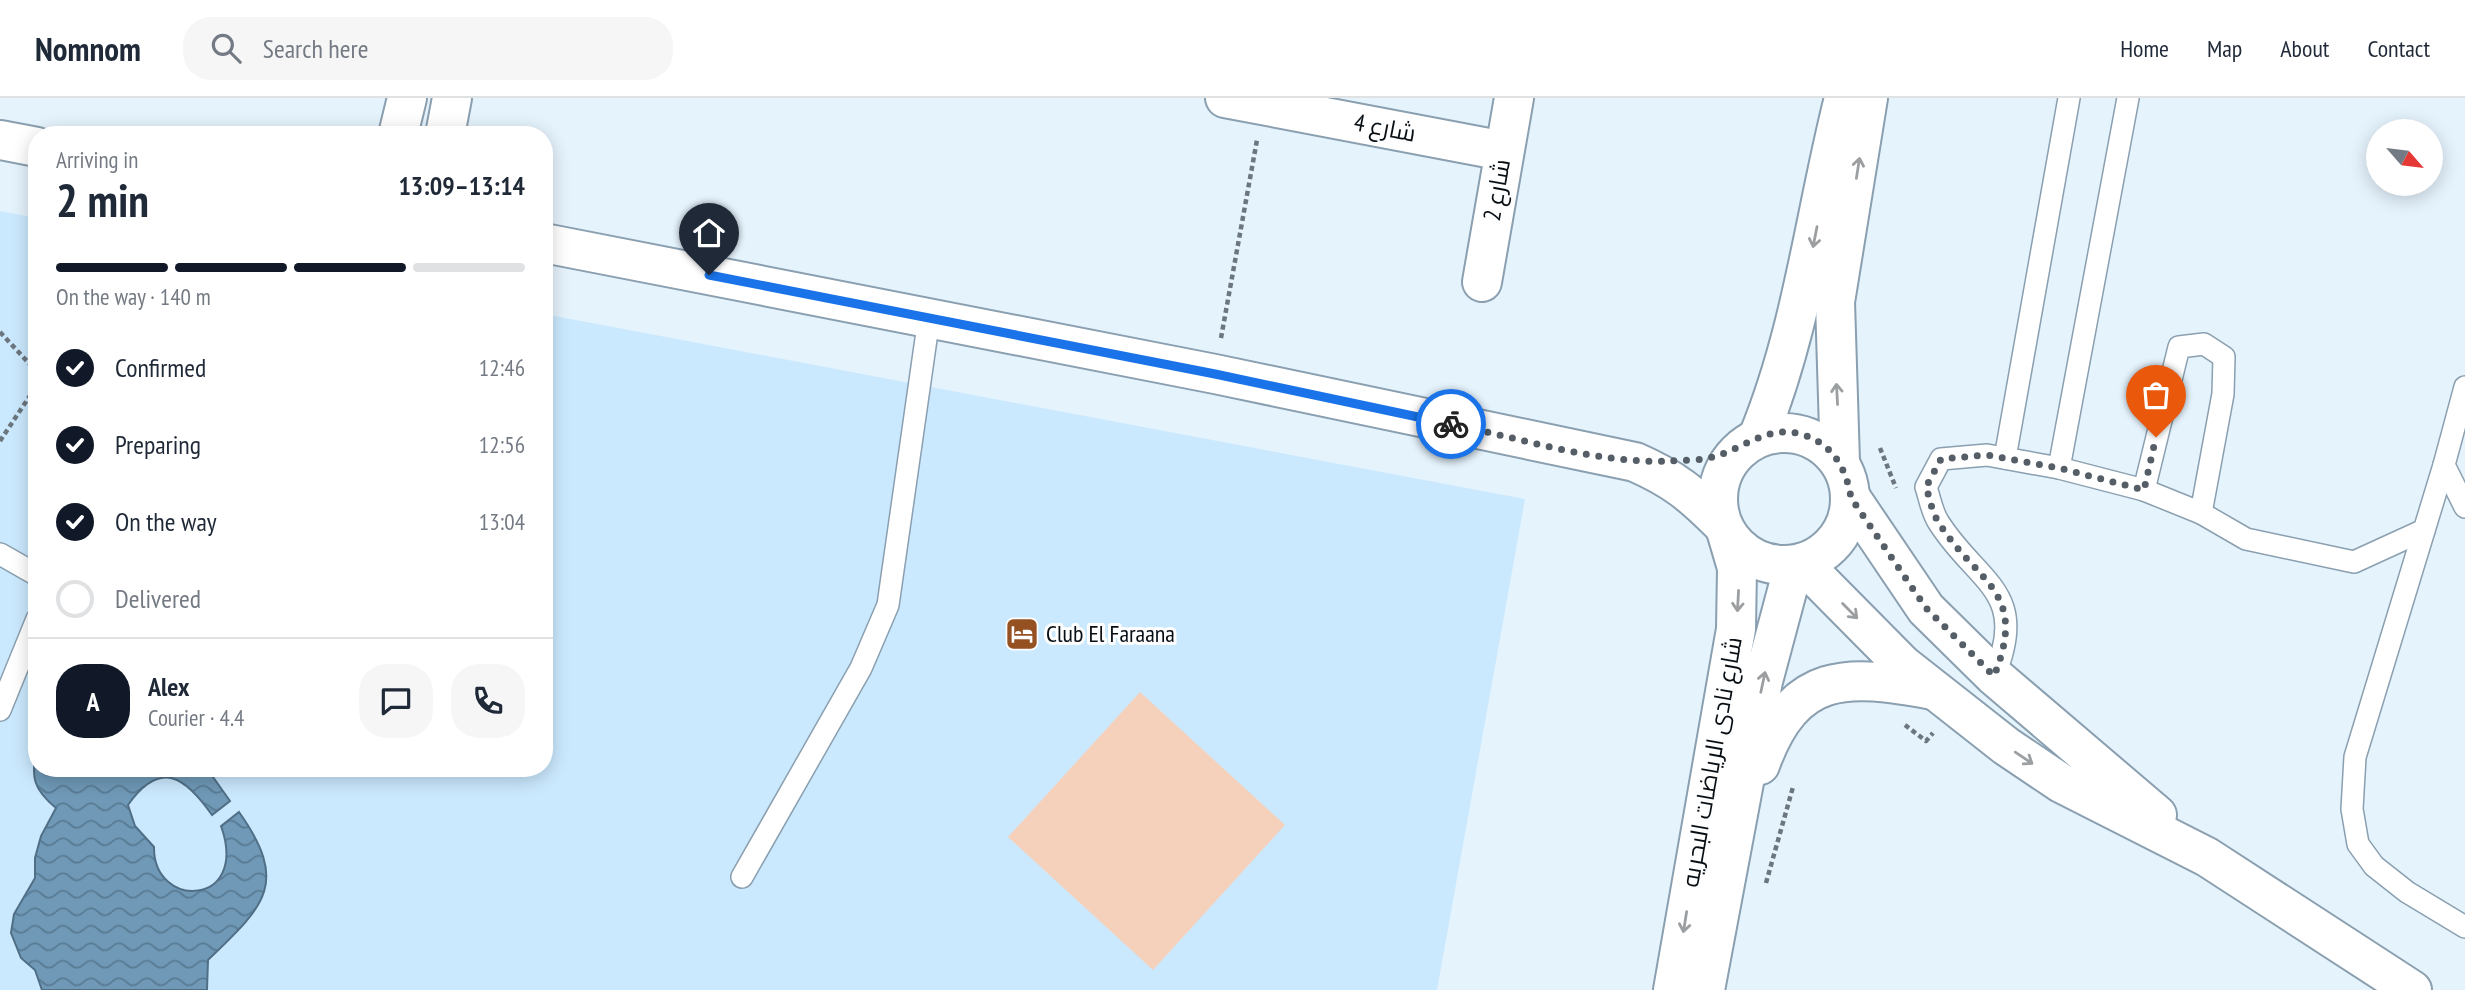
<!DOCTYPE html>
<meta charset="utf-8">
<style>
:root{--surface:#fff;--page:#f6f6f7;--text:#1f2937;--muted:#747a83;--line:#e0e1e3;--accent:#111827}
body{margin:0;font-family:"PT Sans Narrow",Cairo,sans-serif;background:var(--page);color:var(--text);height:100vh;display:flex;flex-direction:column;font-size:26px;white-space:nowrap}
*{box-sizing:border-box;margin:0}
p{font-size:23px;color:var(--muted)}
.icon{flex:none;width:38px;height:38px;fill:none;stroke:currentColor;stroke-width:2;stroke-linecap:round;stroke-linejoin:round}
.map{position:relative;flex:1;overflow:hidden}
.side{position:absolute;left:28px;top:28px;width:525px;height:651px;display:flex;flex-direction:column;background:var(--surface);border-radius:28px;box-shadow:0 4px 18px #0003}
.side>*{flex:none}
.needle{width:46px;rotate:118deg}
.buttons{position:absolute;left:2366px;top:21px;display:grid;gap:14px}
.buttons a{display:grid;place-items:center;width:77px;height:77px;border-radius:50%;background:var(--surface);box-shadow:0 4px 18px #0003;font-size:35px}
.pin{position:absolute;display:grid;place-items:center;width:60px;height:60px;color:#fff;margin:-72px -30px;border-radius:50% 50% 50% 0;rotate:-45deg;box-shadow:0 0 7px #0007}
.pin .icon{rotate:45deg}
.courier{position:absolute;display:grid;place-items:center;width:70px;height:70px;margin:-35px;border:5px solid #1a73e8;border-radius:50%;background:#fff;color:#222;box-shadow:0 2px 9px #0007}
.summary em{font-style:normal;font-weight:700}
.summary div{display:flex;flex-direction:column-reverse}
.summary{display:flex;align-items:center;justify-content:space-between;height:119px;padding:0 28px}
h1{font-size:46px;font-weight:700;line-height:52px}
.bar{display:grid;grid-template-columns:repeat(4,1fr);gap:10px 7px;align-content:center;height:84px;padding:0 28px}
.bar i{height:9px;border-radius:5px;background:var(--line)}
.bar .current{background:var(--accent)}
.bar p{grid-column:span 4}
.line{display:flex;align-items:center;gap:18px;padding:0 28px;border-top:2px solid var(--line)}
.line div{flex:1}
.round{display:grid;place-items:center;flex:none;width:74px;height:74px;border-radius:28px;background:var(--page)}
ol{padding:0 28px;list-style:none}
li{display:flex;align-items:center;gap:21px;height:77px}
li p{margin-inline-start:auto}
li .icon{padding:7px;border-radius:50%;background:var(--accent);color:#fff;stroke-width:4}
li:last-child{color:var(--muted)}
li i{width:38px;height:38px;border:4px solid var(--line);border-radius:50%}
header{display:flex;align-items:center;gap:42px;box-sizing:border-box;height:98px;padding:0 35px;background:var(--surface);border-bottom:2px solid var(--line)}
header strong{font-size:33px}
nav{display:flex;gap:38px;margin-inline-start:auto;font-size:24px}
.search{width:490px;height:63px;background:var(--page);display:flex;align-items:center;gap:18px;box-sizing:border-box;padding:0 24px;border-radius:28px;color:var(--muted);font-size:26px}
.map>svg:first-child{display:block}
.built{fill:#cbe9fe}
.garden{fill:#f5d1bc}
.water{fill:url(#water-waves);stroke:#506f86;stroke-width:2}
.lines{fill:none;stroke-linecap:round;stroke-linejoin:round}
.lane-casing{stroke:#8a9faf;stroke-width:24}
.street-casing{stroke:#8a9faf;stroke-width:42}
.secondary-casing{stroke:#8a9faf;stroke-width:42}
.path{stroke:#6c767e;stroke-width:4.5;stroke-dasharray:5 3.5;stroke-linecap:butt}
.lane{stroke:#fff;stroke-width:21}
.street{stroke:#fff;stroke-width:38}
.secondary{stroke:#fff;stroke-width:38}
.oneway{stroke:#9c9fa1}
.done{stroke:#555e66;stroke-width:7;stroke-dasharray:0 12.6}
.route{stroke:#1a73e8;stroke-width:9}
.labels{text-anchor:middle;stroke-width:6;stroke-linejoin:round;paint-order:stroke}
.street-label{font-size:24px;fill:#070e14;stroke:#fefefe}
.poi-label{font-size:24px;fill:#070e14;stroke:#fefefe;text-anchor:start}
</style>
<header>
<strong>Nomnom</strong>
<div class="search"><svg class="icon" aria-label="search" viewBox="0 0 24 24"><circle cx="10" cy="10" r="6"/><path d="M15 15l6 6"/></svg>Search here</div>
<nav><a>Home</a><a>Map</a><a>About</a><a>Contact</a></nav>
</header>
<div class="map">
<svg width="2465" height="892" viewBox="0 0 2465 892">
<defs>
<pattern id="water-waves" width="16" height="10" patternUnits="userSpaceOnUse" patternTransform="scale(1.75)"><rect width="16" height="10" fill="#6f99b7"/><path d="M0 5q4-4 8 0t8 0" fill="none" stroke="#597b94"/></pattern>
</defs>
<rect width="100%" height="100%" fill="#e5f3fd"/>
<!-- built -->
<polygon class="built" points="0,113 37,120 37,670 544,670 544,216 1525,401 1437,892 0,892"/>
<!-- garden -->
<polygon class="garden" points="1140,594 1285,727 1153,872 1008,739"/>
<!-- water -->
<path class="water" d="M37,651V670L208,672L230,703L212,717C186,680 161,660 128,707L135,728L154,749C153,812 250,809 221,728L239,714C290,786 264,808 208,862L207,892H42L35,872L21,860L11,835L14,816L35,780V760L41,738L56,710C34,692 30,679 37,651Z"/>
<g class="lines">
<defs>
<g id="lane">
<polyline points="2465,289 2444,367 2465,409"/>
<polyline points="2005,360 2069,0"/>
<polyline points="2444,367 2355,659 2352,711 2358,746 2374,768 2407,794 2465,829"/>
<polyline points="2059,370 2128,0"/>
<polyline points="2144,392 2179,249 2204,246 2224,259 2223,296 2201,415"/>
<polyline points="0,456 37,477"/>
<path d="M1994,578C2030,493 1977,485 1939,425C1932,415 1930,401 1926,389L1941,361L1987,357L2059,370L2144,392L2201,415L2246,441L2354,464L2424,432"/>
<polyline points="0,612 37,521"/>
<polyline points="742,779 861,570 888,507 929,220"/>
</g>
<g id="street">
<polyline points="1225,0 1504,53"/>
<polyline points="398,37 407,0"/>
<polyline points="445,37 452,0"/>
<polyline points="1482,184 1514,0"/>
<polyline points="1851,400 1926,511 1994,578 2157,717"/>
<polyline points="1802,465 1903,567 2006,648 2061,685 2207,759 2412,892"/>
</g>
<g id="secondary">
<polyline points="0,42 37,49"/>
<path d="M544,145L1215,276L1635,364C1674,381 1692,396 1722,426"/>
<circle cx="1784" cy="401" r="66"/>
<path d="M1758,339C1803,230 1815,114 1844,0"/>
<polyline points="1840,364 1835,204 1868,0"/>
<path d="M1760,667C1794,572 1846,576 1933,592"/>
<polyline points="1673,892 1736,531 1737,470 1727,436"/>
<polyline points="1705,892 1763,583 1794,467"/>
</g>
</defs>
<!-- lane casing -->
<use href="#lane" class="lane-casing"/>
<!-- street casing -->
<use href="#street" class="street-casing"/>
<!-- secondary casing -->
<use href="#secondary" class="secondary-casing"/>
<!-- path -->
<g class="path">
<polyline points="0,234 37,274"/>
<polyline points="1221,240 1257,42"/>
<polyline points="0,343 37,287"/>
<polyline points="1880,350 1896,390"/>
<polyline points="1905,627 1926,643 1933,635"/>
<polyline points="1766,785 1793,689"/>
</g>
<!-- lane -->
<use href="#lane" class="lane"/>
<!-- street -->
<use href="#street" class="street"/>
<!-- secondary -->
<use href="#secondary" class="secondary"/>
</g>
<!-- one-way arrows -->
<defs><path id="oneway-shaft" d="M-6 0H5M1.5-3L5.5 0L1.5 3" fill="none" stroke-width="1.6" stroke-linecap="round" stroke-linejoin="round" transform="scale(1.75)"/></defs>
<g class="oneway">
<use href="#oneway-shaft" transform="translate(1858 70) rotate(-81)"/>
<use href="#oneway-shaft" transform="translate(1815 139) rotate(101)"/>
<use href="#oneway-shaft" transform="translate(1837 296) rotate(-93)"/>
<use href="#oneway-shaft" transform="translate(1738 503) rotate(93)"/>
<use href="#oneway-shaft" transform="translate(1850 513) rotate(45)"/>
<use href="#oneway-shaft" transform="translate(1763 584) rotate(-78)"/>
<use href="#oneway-shaft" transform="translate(2024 660) rotate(34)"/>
<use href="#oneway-shaft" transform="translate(1685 824) rotate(99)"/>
</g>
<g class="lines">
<!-- done -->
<path class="done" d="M1451,326C1520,340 1598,366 1668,363C1683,362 1701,363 1716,358C1743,350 1767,329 1796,335C1830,342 1846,368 1851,400L1926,510L1994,578C2029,492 1977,486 1939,425C1932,415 1930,401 1926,389L1941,361L1987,357L2059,370L2144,392L2156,339"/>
<!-- route -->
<polyline class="route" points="709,177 1215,276 1451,326"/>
</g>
<!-- icons -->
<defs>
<symbol id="hotel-square" viewBox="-11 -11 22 22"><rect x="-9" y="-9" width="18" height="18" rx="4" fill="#955122" stroke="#fefefe"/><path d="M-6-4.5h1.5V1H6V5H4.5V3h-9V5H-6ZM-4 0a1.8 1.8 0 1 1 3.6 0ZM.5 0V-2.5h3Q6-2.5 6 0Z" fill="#fff"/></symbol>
</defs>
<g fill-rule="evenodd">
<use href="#hotel-square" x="1003" y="517" width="38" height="38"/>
</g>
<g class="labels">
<!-- street labels -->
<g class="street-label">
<text transform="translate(1385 30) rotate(11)" y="8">شارع 4</text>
<text transform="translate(1497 92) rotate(-80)" y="8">شارع 2</text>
<text transform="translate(1712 664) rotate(-80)" y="8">شارع نادى الرياضات البحريه</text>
</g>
<!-- poi labels -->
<g class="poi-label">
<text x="1046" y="544">Club El Faraana</text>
</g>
</g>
</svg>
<div class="buttons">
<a><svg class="needle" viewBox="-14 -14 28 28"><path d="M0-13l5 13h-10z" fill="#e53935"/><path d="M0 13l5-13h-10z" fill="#747a83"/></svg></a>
</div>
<div class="pin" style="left:2156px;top:339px;background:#ea580c"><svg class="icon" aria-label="bag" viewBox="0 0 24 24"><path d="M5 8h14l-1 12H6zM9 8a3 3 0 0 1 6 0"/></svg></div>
<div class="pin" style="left:709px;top:177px;background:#1f2937"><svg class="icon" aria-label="home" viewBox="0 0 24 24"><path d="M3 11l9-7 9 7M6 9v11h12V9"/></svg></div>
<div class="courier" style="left:1451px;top:326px"><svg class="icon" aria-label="bike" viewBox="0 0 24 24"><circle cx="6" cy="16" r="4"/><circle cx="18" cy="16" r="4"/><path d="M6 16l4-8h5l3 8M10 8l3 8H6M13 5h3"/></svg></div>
<section class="side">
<div class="summary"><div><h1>2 min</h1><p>Arriving in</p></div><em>13:09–13:14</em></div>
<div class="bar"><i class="current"></i><i class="current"></i><i class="current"></i><i></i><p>On the way · 140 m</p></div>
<ol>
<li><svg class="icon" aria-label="check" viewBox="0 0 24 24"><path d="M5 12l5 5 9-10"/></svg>Confirmed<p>12:46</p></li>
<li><svg class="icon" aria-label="check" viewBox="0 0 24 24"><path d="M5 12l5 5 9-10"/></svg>Preparing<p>12:56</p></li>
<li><svg class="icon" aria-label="check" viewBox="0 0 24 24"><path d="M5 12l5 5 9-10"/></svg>On the way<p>13:04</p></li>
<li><i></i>Delivered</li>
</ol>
<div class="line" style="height:126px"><b class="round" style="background:var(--accent);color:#fff">A</b><div><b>Alex</b><p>Courier · 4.4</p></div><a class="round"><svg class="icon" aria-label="chat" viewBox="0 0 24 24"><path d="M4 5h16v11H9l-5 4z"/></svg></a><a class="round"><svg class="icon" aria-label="phone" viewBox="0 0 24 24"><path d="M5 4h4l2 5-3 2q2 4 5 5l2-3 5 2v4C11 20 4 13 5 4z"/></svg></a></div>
</section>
</div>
